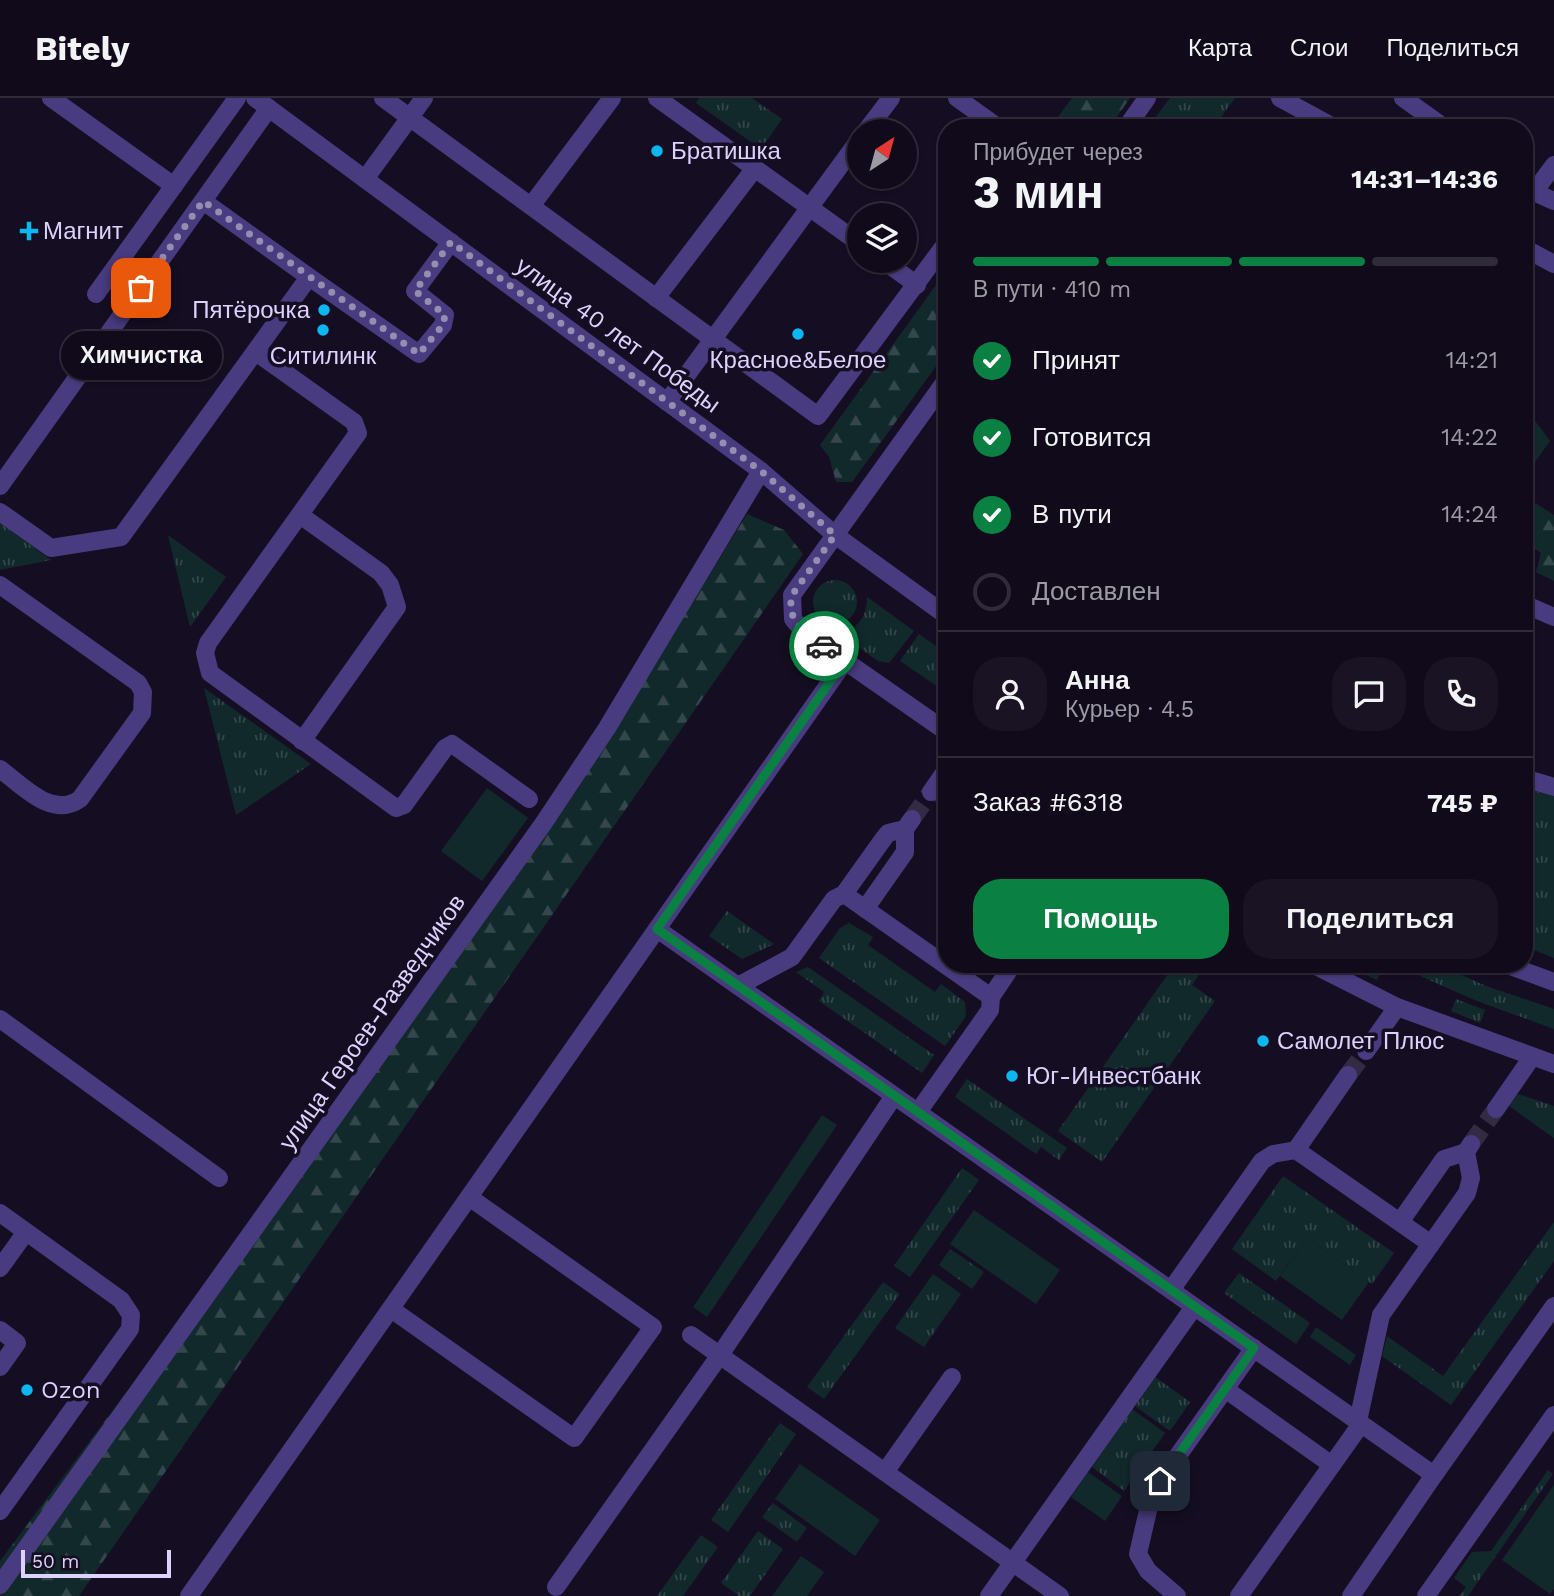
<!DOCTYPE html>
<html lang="ru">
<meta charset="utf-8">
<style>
:root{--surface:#100a1a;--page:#191323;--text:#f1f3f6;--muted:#9c9aa2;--line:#302b39;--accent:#0b8043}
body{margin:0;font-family:"Work Sans",sans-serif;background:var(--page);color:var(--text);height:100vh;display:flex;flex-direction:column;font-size:26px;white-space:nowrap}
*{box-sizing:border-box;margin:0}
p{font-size:23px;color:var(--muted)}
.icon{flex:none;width:38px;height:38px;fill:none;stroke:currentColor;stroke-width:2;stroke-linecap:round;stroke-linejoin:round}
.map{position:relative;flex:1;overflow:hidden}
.details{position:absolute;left:938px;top:21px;width:595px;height:854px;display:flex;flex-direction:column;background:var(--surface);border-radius:28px;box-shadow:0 2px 5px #0004,0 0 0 2px var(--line)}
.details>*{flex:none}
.needle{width:46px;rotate:36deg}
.controls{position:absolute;left:847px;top:21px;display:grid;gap:14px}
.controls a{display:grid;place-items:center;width:70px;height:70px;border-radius:50%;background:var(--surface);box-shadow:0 2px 5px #0004,0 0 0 2px var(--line);font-size:35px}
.scale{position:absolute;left:21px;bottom:18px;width:150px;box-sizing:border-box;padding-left:7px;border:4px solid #ddd1fd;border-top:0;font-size:19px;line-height:24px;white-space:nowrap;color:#ddd1fd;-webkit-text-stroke:5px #150e22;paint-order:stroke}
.pin{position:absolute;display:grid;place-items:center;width:60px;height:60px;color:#fff;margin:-30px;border-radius:14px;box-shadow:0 4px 10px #0006}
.courier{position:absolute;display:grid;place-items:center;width:70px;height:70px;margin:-35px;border:5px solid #0b8043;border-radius:50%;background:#fff;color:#222;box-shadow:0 2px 9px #0007}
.bubble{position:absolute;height:49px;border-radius:24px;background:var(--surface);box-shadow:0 2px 5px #0004,0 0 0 2px var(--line);font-size:23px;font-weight:700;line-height:49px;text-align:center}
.head em{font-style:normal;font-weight:700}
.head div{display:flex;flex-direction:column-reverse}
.head{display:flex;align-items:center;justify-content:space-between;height:119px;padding:0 35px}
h1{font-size:46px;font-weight:700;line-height:52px}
.bar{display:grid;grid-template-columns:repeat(4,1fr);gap:10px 7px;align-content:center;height:84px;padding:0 35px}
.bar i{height:9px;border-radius:5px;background:var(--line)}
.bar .current{background:var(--accent)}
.bar p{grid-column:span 4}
.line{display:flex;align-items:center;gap:18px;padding:0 35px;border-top:2px solid var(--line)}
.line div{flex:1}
.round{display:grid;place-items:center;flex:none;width:74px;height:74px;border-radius:28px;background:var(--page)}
ol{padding:0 35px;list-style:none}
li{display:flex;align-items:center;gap:21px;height:77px}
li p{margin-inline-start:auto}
li .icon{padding:7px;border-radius:50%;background:var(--accent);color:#fff;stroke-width:4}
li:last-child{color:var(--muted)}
li i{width:38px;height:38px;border:4px solid var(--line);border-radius:50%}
.action{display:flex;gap:14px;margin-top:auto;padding:14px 35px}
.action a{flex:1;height:80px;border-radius:28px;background:var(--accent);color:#fff;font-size:28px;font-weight:700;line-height:80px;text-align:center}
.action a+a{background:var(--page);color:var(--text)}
header{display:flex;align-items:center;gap:42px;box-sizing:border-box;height:98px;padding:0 35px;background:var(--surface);border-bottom:2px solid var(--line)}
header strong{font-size:33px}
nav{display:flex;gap:38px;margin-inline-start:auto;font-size:24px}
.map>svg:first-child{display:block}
.grass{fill:url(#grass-tufts)}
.forest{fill:url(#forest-firs)}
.pitch{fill:#12292c}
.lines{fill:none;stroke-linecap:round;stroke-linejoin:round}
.minor-tunnel{stroke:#332b43;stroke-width:18;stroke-dasharray:18 9;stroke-linecap:butt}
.minor{stroke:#483b7f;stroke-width:18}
.done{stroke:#978db0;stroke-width:7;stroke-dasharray:0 12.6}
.route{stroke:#0b8043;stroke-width:9}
.poi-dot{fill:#0ab7f1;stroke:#150e22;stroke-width:2.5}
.labels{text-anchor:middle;stroke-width:7;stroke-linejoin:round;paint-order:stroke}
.poi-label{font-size:24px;fill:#ddd1fd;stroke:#150e22;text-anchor:start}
.street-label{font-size:24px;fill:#ddd1fd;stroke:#150e22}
</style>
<header>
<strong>Bitely</strong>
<nav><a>Карта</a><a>Слои</a><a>Поделиться</a></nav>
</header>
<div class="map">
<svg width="1554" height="1498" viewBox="0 0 1554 1498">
<defs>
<pattern id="grass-tufts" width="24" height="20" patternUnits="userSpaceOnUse" patternTransform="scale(1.75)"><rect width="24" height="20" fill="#12292c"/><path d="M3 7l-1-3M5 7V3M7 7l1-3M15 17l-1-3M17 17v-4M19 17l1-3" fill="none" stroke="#34474c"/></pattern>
<pattern id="forest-firs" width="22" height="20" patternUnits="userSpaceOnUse" patternTransform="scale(1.75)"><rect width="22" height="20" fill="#12292c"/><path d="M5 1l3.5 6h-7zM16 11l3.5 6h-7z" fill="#34474c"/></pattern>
</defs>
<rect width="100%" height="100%" fill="#150e22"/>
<!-- grass -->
<g class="grass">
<polygon points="699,0 752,0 782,21 761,51 696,5"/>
<polygon points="1170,0 1235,0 1213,30 1148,30"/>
<polygon points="0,425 51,462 0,472"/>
<polygon points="168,437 226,479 190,529"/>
<circle cx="835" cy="504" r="22"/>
<path d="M867,499L914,533L889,565L878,563L840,536C858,530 867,519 867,499Z"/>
<polygon points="919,536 947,556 947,595 900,563"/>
<polygon points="204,590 311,666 236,717"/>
<polygon points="1524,690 1554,698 1554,860 1524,848"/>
<polygon points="727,813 774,846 742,861 709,838"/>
<polygon points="849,825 873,839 868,847 935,894 941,886 965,904 966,918 945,948 819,860 840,830"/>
<polygon points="1175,866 1188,866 1200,875 1192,887 1215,903 1102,1064 1058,1033"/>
<polygon points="1350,866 1375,866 1382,870 1377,882 1348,869"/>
<polygon points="1393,866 1437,866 1486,888 1554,911 1554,931 1477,903"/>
<polygon points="808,869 934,957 922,975 819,903 824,894 796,874"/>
<polygon points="1456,901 1485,912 1480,925 1451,913"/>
<polygon points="967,981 1067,1050 1059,1062 1041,1049 1036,1056 955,999"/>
<polygon points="1518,996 1554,1008 1554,1040 1509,1008"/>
<polygon points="962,1070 979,1082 910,1179 894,1168"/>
<polygon points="1283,1078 1394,1155 1372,1186 1307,1140 1276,1183 1232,1151"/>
<polygon points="1554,1124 1554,1163 1451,1307 1382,1258 1387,1238 1443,1278"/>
<polygon points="950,1151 984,1174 972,1191 939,1167"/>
<polygon points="1239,1175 1310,1225 1296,1246 1224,1195"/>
<polygon points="933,1176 961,1196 924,1249 895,1230"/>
<polygon points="883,1184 900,1196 824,1301 807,1289"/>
<polygon points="1155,1279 1190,1304 1170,1333 1135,1308"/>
<polygon points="1132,1311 1165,1335 1124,1393 1092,1369"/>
<polygon points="780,1325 796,1336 728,1434 711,1422"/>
<polygon points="1548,1372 1553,1376 1468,1498 1459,1498 1466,1489 1454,1480 1472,1454 1491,1453"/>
<polygon points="773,1405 807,1430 797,1444 762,1419"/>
<polygon points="758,1433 783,1451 750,1498 739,1498 721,1485"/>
<polygon points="701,1437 718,1449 683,1498 657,1498"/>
</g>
<!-- forest -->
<g class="forest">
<polygon points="1072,0 1130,0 1109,30 1050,30"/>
<polygon points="947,172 947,253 852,384 836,384 829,359 820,347"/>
<polygon points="1524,308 1550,343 1524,379"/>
<polygon points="1524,398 1554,417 1554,483 1536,474 1541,455 1524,443"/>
<polygon points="747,416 784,432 803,456 79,1498 0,1498 0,1463 577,692"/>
</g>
<!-- pitch -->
<g class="pitch">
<polygon points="487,690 528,720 482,783 441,753"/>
<polygon points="822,1017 837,1027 707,1219 693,1209"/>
<polygon points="974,1112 1060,1172 1036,1206 950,1146"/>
<polygon points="1307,1140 1369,1184 1342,1222 1280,1178"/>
<polygon points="1316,1229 1356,1257 1350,1267 1310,1239"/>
<polygon points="800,1366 880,1422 855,1458 775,1401"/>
<polygon points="1088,1374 1122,1398 1105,1423 1071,1399"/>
<polygon points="1554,1387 1554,1491 1550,1496 1502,1462"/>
<polygon points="801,1458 824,1474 807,1498 772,1498"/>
</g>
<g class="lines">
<!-- minor-tunnel -->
<g class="minor-tunnel">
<polyline points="912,721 931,694"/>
<polyline points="1348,977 1366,953"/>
<polyline points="1471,1046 1496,1011"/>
</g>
<!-- minor -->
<g class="minor">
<polyline points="51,0 174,88"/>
<polyline points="255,0 761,373 835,437 947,518"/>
<polyline points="383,0 818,318 947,144"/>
<polyline points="657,0 859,145"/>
<polyline points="957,0 999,30"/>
<polyline points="1280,0 1335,30"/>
<polyline points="1403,0 1445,30"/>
<polyline points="1126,30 1147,0"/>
<polyline points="866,33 891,0"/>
<polyline points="365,81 424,0"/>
<polyline points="1524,87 1534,94 1554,67"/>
<polyline points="1534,94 1554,103"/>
<polyline points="531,108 612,0"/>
<polyline points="1524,150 1554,166"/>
<polyline points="884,163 917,187"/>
<polyline points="309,179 419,256 443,227 445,217 415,193 451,144"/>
<polyline points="96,196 237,0"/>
<polyline points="656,200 755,70"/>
<polyline points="256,254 354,324 358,335 208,545 205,555 210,575 396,710 404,707 445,650 452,646 529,701"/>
<polyline points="667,304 859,42"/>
<polyline points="0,388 269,10"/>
<polyline points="0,414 51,450 121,439 309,179 203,103"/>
<polyline points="300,417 381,475 390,487 397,509 302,643"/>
<path d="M0,487L138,585L143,594L142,615L80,701C52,721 23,688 0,671"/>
<polyline points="1524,506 1554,519"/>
<polyline points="845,563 947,634"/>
<polyline points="1524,680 1554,689"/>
<polyline points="931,694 947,671"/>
<polyline points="844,796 991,899"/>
<polyline points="865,811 905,754 905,731 912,721"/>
<polyline points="657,831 1434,1377 1554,1208"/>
<polyline points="1312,866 1397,909 1554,966"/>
<polyline points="1505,866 1554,884"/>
<polyline points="738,888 792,859 834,801 844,796 884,740 888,735 905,731"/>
<polyline points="0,921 219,1080"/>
<polyline points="1366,953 1397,909"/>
<polyline points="1496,1011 1532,959"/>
<polyline points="918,1014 990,912 991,899 1013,866"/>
<polyline points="1296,1052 1431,1146"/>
<polyline points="0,1115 121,1202 131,1217 130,1231 0,1413"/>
<polyline points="1400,1124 1444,1061 1466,1054"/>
<polyline points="0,1170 26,1134"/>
<polyline points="1171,1192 1262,1063 1273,1056 1296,1052 1348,977"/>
<polyline points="391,1211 574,1340 653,1229 469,1099"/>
<polyline points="0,1232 17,1245 0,1269"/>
<polyline points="691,1237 1060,1498"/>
<polyline points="1225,1291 1332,1367"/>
<polyline points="1358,1323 1381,1217 1467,1095 1471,1080 1466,1054 1471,1046"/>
<polyline points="885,1374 952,1279"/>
<polyline points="0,1487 543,726 607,630 761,373"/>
<polyline points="556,1489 720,1257 894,998"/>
<polyline points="189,1498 845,563 803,533 793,521 792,497 947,281"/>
<polyline points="989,1498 1194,1209"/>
<polyline points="1177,1498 1148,1473 1138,1456 1149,1408 1160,1383 1254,1250"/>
<polyline points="1239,1498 1361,1326"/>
<polyline points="1351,1498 1434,1377"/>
<polyline points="1426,1498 1554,1317"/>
</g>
</g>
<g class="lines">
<!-- done -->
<path class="done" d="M141,190L203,103L419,256L443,227L445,217L415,193L451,144L761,373L835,437L792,497C786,524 805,534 824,548"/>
<!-- route -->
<polyline class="route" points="824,548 845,562 657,831 1254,1250 1160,1383"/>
</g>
<!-- markers -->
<g class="poi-dot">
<circle cx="657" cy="53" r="7"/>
<path d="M25.5 122.5h7v7h7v7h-7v7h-7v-7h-7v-7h7z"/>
<circle cx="324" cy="212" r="7"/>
<circle cx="323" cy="232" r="7"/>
<circle cx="798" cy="236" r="7"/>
<circle cx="1263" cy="943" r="7"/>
<circle cx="1012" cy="978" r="7"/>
<circle cx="27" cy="1292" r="7"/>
</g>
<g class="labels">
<!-- poi labels -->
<g class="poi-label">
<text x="671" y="61">Братишка</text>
<text x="43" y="141">Магнит</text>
<text x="310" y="220" text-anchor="end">Пятёрочка</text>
<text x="323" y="266" text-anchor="middle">Ситилинк</text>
<text x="798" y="270" text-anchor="middle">Красное&amp;Белое</text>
<text x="1277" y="951">Самолет Плюс</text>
<text x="1026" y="986">Юг-Инвестбанк</text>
<text x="41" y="1300">Ozon</text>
</g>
<!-- street labels -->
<g class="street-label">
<text transform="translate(618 237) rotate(36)" y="8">улица 40 лет Победы</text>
<text transform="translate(372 924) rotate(-55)" y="8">улица Героев-Разведчиков</text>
</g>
</g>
</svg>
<div class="controls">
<a><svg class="needle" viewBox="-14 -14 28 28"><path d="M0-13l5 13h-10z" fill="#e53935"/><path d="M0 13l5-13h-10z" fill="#9c9aa2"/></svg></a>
<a><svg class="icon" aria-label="layers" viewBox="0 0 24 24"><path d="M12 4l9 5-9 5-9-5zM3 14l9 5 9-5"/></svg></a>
</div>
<div class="scale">50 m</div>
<div class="pin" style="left:141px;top:190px;background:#ea580c"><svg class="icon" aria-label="bag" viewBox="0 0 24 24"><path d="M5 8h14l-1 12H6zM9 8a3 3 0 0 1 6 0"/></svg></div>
<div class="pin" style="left:1160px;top:1383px;background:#1f2937"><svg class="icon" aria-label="home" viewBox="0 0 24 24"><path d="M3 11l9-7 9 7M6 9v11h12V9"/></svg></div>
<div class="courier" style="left:824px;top:548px"><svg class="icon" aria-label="car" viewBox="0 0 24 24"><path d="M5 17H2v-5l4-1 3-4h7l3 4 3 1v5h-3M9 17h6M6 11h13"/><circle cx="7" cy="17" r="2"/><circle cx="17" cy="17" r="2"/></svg></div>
<div class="bubble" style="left:61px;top:233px;width:161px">Химчистка</div>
<section class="details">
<div class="head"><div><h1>3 мин</h1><p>Прибудет через</p></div><em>14:31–14:36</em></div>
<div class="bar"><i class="current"></i><i class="current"></i><i class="current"></i><i></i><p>В пути · 410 m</p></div>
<ol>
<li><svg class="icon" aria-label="check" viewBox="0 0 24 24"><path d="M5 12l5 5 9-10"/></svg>Принят<p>14:21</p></li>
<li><svg class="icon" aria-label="check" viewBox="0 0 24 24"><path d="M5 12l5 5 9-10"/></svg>Готовится<p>14:22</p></li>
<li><svg class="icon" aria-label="check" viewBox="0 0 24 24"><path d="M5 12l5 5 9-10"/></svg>В пути<p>14:24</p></li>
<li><i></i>Доставлен</li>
</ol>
<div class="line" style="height:126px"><a class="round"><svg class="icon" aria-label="person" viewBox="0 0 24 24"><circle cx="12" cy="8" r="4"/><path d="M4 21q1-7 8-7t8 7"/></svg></a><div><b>Анна</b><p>Курьер · 4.5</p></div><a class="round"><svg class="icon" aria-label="chat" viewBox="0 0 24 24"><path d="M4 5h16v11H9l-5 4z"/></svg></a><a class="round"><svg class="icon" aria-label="phone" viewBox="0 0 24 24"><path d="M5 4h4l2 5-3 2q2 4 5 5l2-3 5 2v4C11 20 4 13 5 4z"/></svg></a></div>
<div class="line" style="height:91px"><div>Заказ #6318</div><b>745 ₽</b></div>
<div class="action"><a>Помощь</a><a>Поделиться</a></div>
</section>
</div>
